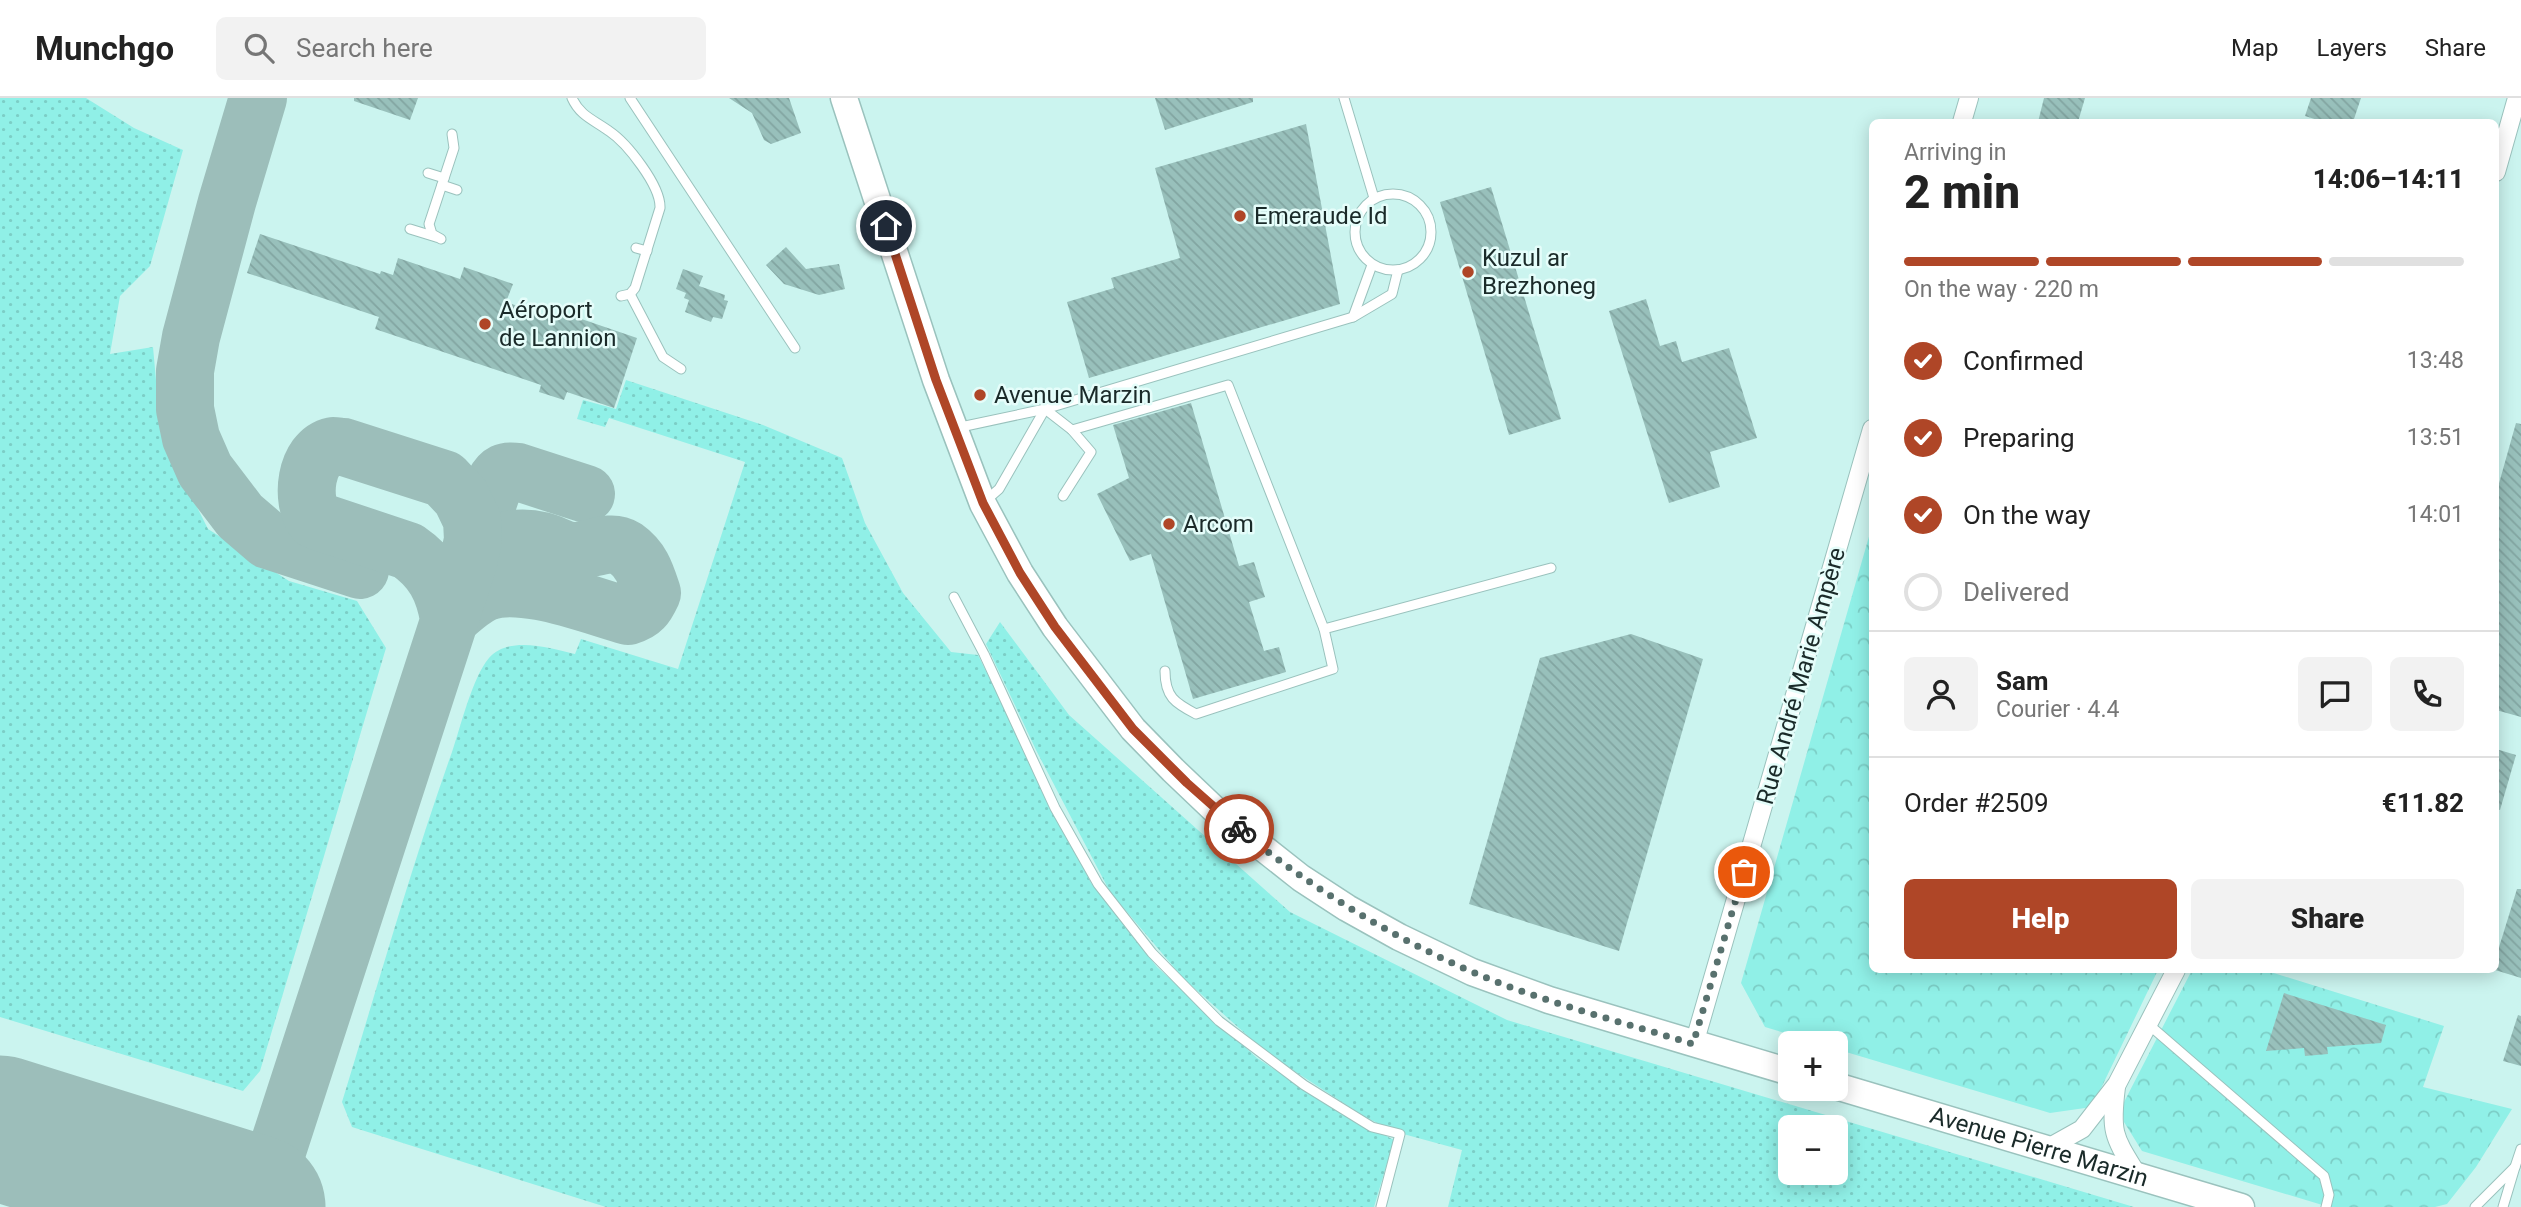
<!DOCTYPE html>
<meta charset="utf-8">
<style>
:root{--surface:#fff;--page:#f2f2f2;--text:#222;--muted:#767676;--line:#e0e0e0;--accent:#af4627}
body{margin:0;font-family:Roboto,sans-serif;background:var(--page);color:var(--text);height:100vh;display:flex;flex-direction:column;font-size:26px;white-space:nowrap}
*{box-sizing:border-box;margin:0}
p{font-size:23px;color:var(--muted)}
.icon{flex:none;width:38px;height:38px;fill:none;stroke:currentColor;stroke-width:2;stroke-linecap:round;stroke-linejoin:round}
.map{position:relative;flex:1;overflow:hidden}
.sheet{position:absolute;left:1869px;top:21px;width:630px;height:854px;display:flex;flex-direction:column;background:var(--surface);border-radius:10px;box-shadow:0 4px 18px #0003}
.sheet>*{flex:none}
.buttons{position:absolute;left:1778px;top:933px;display:grid;gap:14px}
.buttons a{display:grid;place-items:center;width:70px;height:70px;border-radius:10px;background:var(--surface);box-shadow:0 4px 18px #0003;font-size:35px}
.pin{position:absolute;display:grid;place-items:center;width:60px;height:60px;color:#fff;margin:-30px;border:4px solid #fff;border-radius:50%;box-shadow:0 2px 7px #0007}
.courier{position:absolute;display:grid;place-items:center;width:70px;height:70px;margin:-35px;border:5px solid #af4627;border-radius:50%;background:#fff;color:#222;box-shadow:0 2px 9px #0007}
.overview em{font-style:normal;font-weight:800}
.overview div{display:flex;flex-direction:column-reverse}
.overview{display:flex;align-items:center;justify-content:space-between;height:119px;padding:0 35px}
h1{font-size:46px;font-weight:800;line-height:52px}
.bar{display:grid;grid-template-columns:repeat(4,1fr);gap:10px 7px;align-content:center;height:84px;padding:0 35px}
.bar i{height:9px;border-radius:5px;background:var(--line)}
.bar .on{background:var(--accent)}
.bar p{grid-column:span 4}
.line{display:flex;align-items:center;gap:18px;padding:0 35px;border-top:2px solid var(--line)}
.line div{flex:1}
.round{display:grid;place-items:center;flex:none;width:74px;height:74px;border-radius:10px;background:var(--page)}
ol{padding:0 35px;list-style:none}
li{display:flex;align-items:center;gap:21px;height:77px}
li p{margin-inline-start:auto}
li .icon{padding:7px;border-radius:50%;background:var(--accent);color:#fff;stroke-width:4}
li:last-child{color:var(--muted)}
li i{width:38px;height:38px;border:4px solid var(--line);border-radius:50%}
.button{display:flex;gap:14px;margin-top:auto;padding:14px 35px}
.button a{flex:1;height:80px;border-radius:10px;background:var(--accent);color:#fff;font-size:28px;font-weight:800;line-height:80px;text-align:center}
.button a+a{background:var(--page);color:var(--text)}
header{display:flex;align-items:center;gap:42px;box-sizing:border-box;height:98px;padding:0 35px;background:var(--surface);border-bottom:2px solid var(--line)}
header strong{font-size:33px}
nav{display:flex;gap:38px;margin-inline-start:auto;font-size:24px}
.search{width:490px;height:63px;background:var(--page);display:flex;align-items:center;gap:18px;box-sizing:border-box;padding:0 24px;border-radius:10px;color:var(--muted);font-size:26px}
.map>svg:first-child{display:block}
.grass{fill:url(#grass-dots);fill-rule:evenodd}
.park{fill:url(#park-crowns)}
.lines{fill:none;stroke-linecap:round;stroke-linejoin:round}
.taxiway{stroke:#9cbeba;stroke-width:58}
.runway{stroke:#9cbeba;stroke-width:145}
.building{fill:url(#building-back-hatch)}
.service-casing{stroke:#9ac2bd;stroke-width:11}
.minor-casing{stroke:#9ac2bd;stroke-width:20}
.secondary-casing{stroke:#9ac2bd;stroke-width:29}
.service{stroke:#fff;stroke-width:9}
.minor{stroke:#fff;stroke-width:18}
.secondary{stroke:#fff;stroke-width:26}
.done{stroke:#58716e;stroke-width:7;stroke-dasharray:0 12.6}
.route{stroke:#af4627;stroke-width:9}
.poi-dot{fill:#af4627;stroke:#e5fdfa;stroke-width:2.5}
.labels{text-anchor:middle;stroke-width:5;stroke-linejoin:round;paint-order:stroke}
.poi-label{font-size:24px;fill:#1a2a29;stroke:#e5fdfa;text-anchor:start}
.street-label{font-size:24px;fill:#1a2a29;stroke:#e5fdfa}
</style>
<header>
<strong>Munchgo</strong>
<div class="search"><svg class="icon" aria-label="search" viewBox="0 0 24 24"><circle cx="10" cy="10" r="6"/><path d="M15 15l6 6"/></svg>Search here</div>
<nav><a>Map</a><a>Layers</a><a>Share</a></nav>
</header>
<div class="map">
<svg width="2521" height="1109" viewBox="0 0 2521 1109">
<defs>
<pattern id="grass-dots" width="8" height="8" patternUnits="userSpaceOnUse" patternTransform="scale(1.75)"><rect width="8" height="8" fill="#90f0e7"/><path d="M2 2h.1M6 6h.1" fill="none" stroke="#7ccec6" stroke-width="1.8" stroke-linecap="round"/></pattern>
<pattern id="park-crowns" width="20" height="18" patternUnits="userSpaceOnUse" patternTransform="scale(1.75)"><rect width="20" height="18" fill="#90f0e7"/><path d="M2 6a3 3 0 1 1 6 0M12 15a3 3 0 1 1 6 0" fill="none" stroke="#7ccec6"/></pattern>
<pattern id="building-back-hatch" width="6" height="6" patternUnits="userSpaceOnUse" patternTransform="scale(1.75)"><rect width="6" height="6" fill="#98c0bb"/><path d="M-1 5l2 2M0 0l6 6M5-1l2 2" fill="none" stroke="#82a5a1"/></pattern>
</defs>
<rect width="100%" height="100%" fill="#cbf4ef"/>
<!-- grass -->
<g class="grass">
<polygon points="0,0 86,0 134,30 183,52 150,168 120,198 110,256 153,249 161,337 208,431 289,483 357,503 386,550 260,973 243,993 0,919"/>
<path d="M626,282L763,327L842,360L865,425L903,495L951,554L978,557L1091,785L1157,869L1257,960L1340,1014L1394,1042L1374,1109H606L352,1029L342,1004C378,887 411,769 452,654C461,628 472,580 489,560C508,537 551,550 575,556L581,541L678,571L745,364L609,320L605,329L577,321L583,302L616,311Z"/>
<path d="M1000,524L1069,617L1290,814L1507,922L2134,1109H1448L1462,1052L1396,1034L1365,1019L1268,956L1183,880L1110,794L1036,652L986,546ZM1790,1029H1836V1074H1790Z"/>
</g>
<!-- park -->
<g class="park">
<polygon points="1872,428 1872,872 2158,872 2092,1009 2050,1015 1836,951 1836,945 1817,945 1765,929 1741,885"/>
<polygon points="2192,872 2264,872 2444,928 2423,989 2512,1011 2476,1069 2447,1106 2435,1109 2329,1109 2142,1053 2124,1024 2122,1008"/>
</g>
<g class="lines">
<!-- taxiway -->
<g class="taxiway">
<polyline points="258,0 227,104 191,239 185,273 185,311 191,340 205,372 240,418 268,442 360,472"/>
<path d="M471,455L494,386C500,374 505,372 518,374L586,396"/>
<path d="M449,521C460,512 471,501 484,495C520,479 591,508 628,518C642,514 646,508 652,495C646,477 642,462 625,450C609,440 589,454 572,453C562,452 552,445 542,443C513,436 489,445 468,465"/>
<path d="M195,1091C238,1095 252,1090 277,1053L468,465L473,442L472,422L461,399L444,381L344,349C340,349 337,348 333,348C305,354 300,403 315,422L408,453C433,470 444,491 449,521"/>
</g>
<!-- runway -->
<polyline class="runway" points="0,1030 253,1109"/>
</g>
<!-- building -->
<g class="building">
<polygon points="354,0 418,0 410,22 354,3"/>
<polygon points="729,0 789,0 801,35 771,46 764,42 752,15"/>
<polygon points="1155,0 1253,0 1253,4 1165,32"/>
<polygon points="2044,0 2085,0 2078,24 2038,24"/>
<polygon points="2311,0 2361,0 2353,24 2324,24 2305,18"/>
<polygon points="1306,26 1340,206 1089,280 1067,204 1114,190 1111,180 1180,160 1155,70"/>
<polygon points="1491,89 1561,321 1509,337 1440,104"/>
<polygon points="260,136 380,176 381,173 393,177 398,160 460,181 464,169 513,186 506,204 555,220 558,213 637,240 614,310 567,294 564,302 539,294 541,287 375,231 379,219 247,175"/>
<polygon points="786,149 806,171 839,166 845,191 819,197 784,186 766,167"/>
<polygon points="683,171 703,178 699,188 725,197 724,202 728,203 722,221 713,219 711,224 685,214 689,202 684,200 686,195 676,191"/>
<polygon points="1646,201 1660,248 1676,243 1682,264 1729,250 1757,340 1710,354 1720,389 1669,405 1609,213"/>
<polygon points="1191,305 1239,468 1254,464 1265,499 1249,504 1264,553 1279,549 1286,574 1193,601 1151,456 1130,463 1097,396 1129,380 1113,327"/>
<polygon points="2516,325 2521,326 2521,619 2496,612 2496,396"/>
<polygon points="1631,536 1703,561 1619,853 1469,806 1540,560"/>
<polygon points="2496,651 2516,657 2500,712 2496,711"/>
<polygon points="2517,791 2521,791 2521,880 2495,872 2496,859"/>
<polygon points="2284,895 2386,927 2381,945 2327,949 2328,956 2305,958 2304,950 2266,953"/>
<polygon points="2518,917 2521,918 2521,968 2503,963"/>
</g>
<g class="lines">
<defs>
<g id="service">
<path d="M572,0C580,18 594,22 609,33C627,45 661,88 660,110L635,190L630,196L621,198"/>
<polyline points="630,0 795,250"/>
<polyline points="1344,0 1374,100"/>
<polyline points="428,75 444,80"/>
<polyline points="442,87 457,92"/>
<circle cx="1393" cy="134" r="38"/>
<polyline points="410,131 436,139"/>
<polyline points="441,141 432,136 429,126 454,50 452,36"/>
<polyline points="636,150 647,153"/>
<polyline points="630,196 663,259 681,271"/>
<polyline points="1353,219 1372,167"/>
<polyline points="1045,311 1072,332 1091,354 1063,398"/>
<polyline points="956,330 1045,311 1353,219 1392,196 1398,172"/>
<polyline points="1072,332 1228,287 1324,531"/>
<polyline points="984,404 999,391 1045,311"/>
<polyline points="954,499 984,556 1055,710 1098,786 1152,855 1219,923 1304,987 1372,1029 1400,1036 1381,1109"/>
<path d="M1165,573C1165,599 1175,605 1196,616L1333,571L1324,531L1551,470"/>
<polyline points="2148,926 2324,1078 2329,1097 2326,1109"/>
<polyline points="2515,1069 2521,1051"/>
<polyline points="2475,1109 2515,1069 2503,1109"/>
</g>
<g id="minor">
<polyline points="1962,24 1969,0"/>
<polyline points="2496,74 2517,0"/>
<polyline points="1694,946 1872,331"/>
<path d="M2116,989C2110,1036 2114,1039 2138,1078"/>
<polyline points="2048,1050 2082,1031 2117,986 2176,872"/>
</g>
<g id="secondary">
<polyline points="844,0 936,282 983,406 1020,475 1055,529 1133,631 1173,672 1215,712 1301,780 1347,810 1399,839 1472,874 1549,902 1790,974"/>
<path id="s1" d="M1836,988L2241,1109"/>
</g>
</defs>
<!-- service casing -->
<use href="#service" class="service-casing"/>
<!-- minor casing -->
<use href="#minor" class="minor-casing"/>
<!-- secondary casing -->
<use href="#secondary" class="secondary-casing"/>
<!-- service -->
<use href="#service" class="service"/>
<!-- minor -->
<use href="#minor" class="minor"/>
<!-- secondary -->
<use href="#secondary" class="secondary"/>
</g>
<g class="lines">
<!-- done -->
<path class="done" d="M1239,731C1310,789 1386,836 1470,873C1542,904 1619,923 1693,946L1744,774"/>
<!-- route -->
<polyline class="route" points="886,128 936,282 983,405 1020,475 1055,529 1133,631 1187,685 1239,731"/>
</g>
<!-- markers -->
<g class="poi-dot">
<circle cx="1240" cy="118" r="7"/>
<circle cx="1468" cy="174" r="7"/>
<circle cx="485" cy="226" r="7"/>
<circle cx="980" cy="297" r="7"/>
<circle cx="1169" cy="426" r="7"/>
</g>
<g class="labels">
<!-- poi labels -->
<g class="poi-label">
<text x="1254" y="126">Emeraude Id</text>
<text x="1482" y="168">Kuzul ar<tspan x="1482" dy="28">Brezhoneg</tspan></text>
<text x="499" y="220">Aéroport<tspan x="499" dy="28">de Lannion</tspan></text>
<text x="994" y="305">Avenue Marzin</text>
<text x="1183" y="434">Arcom</text>
</g>
<!-- street labels -->
<g class="street-label">
<text transform="translate(1801 578) rotate(-74)" y="8">Rue André Marie Ampère</text>
<text dy="8" stroke="none"><textPath href="#s1" startOffset="212">Avenue Pierre Marzin</textPath></text>
</g>
</g>
</svg>
<div class="buttons">
<a>+</a>
<a>−</a>
</div>
<div class="pin" style="left:1744px;top:774px;background:#ea580c"><svg class="icon" aria-label="bag" viewBox="0 0 24 24"><path d="M5 8h14l-1 12H6zM9 8a3 3 0 0 1 6 0"/></svg></div>
<div class="pin" style="left:886px;top:128px;background:#1f2937"><svg class="icon" aria-label="home" viewBox="0 0 24 24"><path d="M3 11l9-7 9 7M6 9v11h12V9"/></svg></div>
<div class="courier" style="left:1239px;top:731px"><svg class="icon" aria-label="bike" viewBox="0 0 24 24"><circle cx="6" cy="16" r="4"/><circle cx="18" cy="16" r="4"/><path d="M6 16l4-8h5l3 8M10 8l3 8H6M13 5h3"/></svg></div>
<section class="sheet">
<div class="overview"><div><h1>2 min</h1><p>Arriving in</p></div><em>14:06–14:11</em></div>
<div class="bar"><i class="on"></i><i class="on"></i><i class="on"></i><i></i><p>On the way · 220 m</p></div>
<ol>
<li><svg class="icon" aria-label="check" viewBox="0 0 24 24"><path d="M5 12l5 5 9-10"/></svg>Confirmed<p>13:48</p></li>
<li><svg class="icon" aria-label="check" viewBox="0 0 24 24"><path d="M5 12l5 5 9-10"/></svg>Preparing<p>13:51</p></li>
<li><svg class="icon" aria-label="check" viewBox="0 0 24 24"><path d="M5 12l5 5 9-10"/></svg>On the way<p>14:01</p></li>
<li><i></i>Delivered</li>
</ol>
<div class="line" style="height:126px"><a class="round"><svg class="icon" aria-label="person" viewBox="0 0 24 24"><circle cx="12" cy="8" r="4"/><path d="M4 21q1-7 8-7t8 7"/></svg></a><div><b>Sam</b><p>Courier · 4.4</p></div><a class="round"><svg class="icon" aria-label="chat" viewBox="0 0 24 24"><path d="M4 5h16v11H9l-5 4z"/></svg></a><a class="round"><svg class="icon" aria-label="phone" viewBox="0 0 24 24"><path d="M5 4h4l2 5-3 2q2 4 5 5l2-3 5 2v4C11 20 4 13 5 4z"/></svg></a></div>
<div class="line" style="height:91px"><div>Order #2509</div><b>€11.82</b></div>
<div class="button"><a>Help</a><a>Share</a></div>
</section>
</div>
